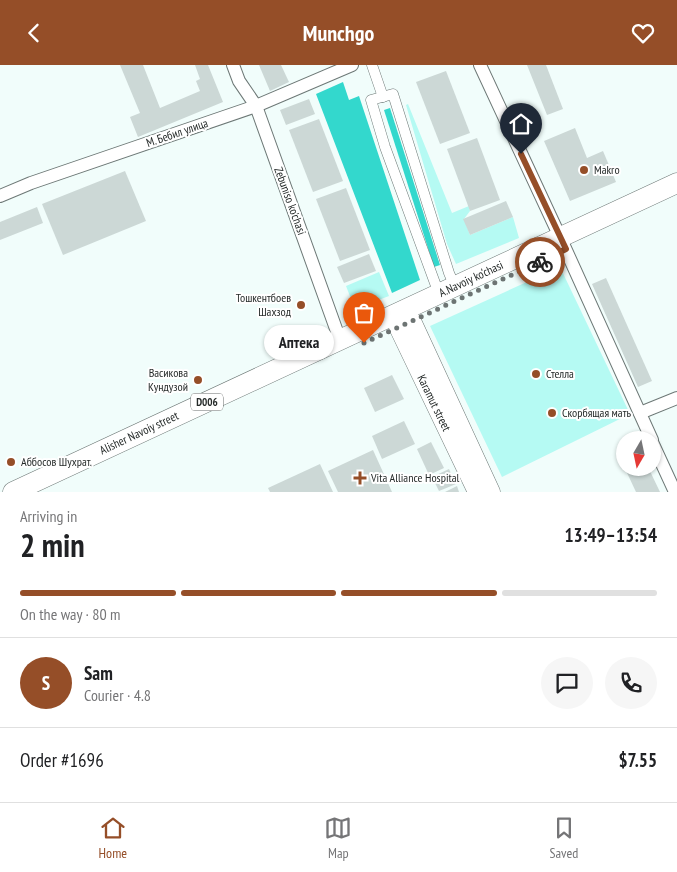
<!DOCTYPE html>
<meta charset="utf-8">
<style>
:root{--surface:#fff;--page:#f6f6f6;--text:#202124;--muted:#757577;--line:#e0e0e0;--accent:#954e28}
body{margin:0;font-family:"PT Sans Narrow",sans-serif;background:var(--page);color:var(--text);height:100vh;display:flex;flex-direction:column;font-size:19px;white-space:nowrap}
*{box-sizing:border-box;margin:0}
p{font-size:16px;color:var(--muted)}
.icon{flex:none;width:28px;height:28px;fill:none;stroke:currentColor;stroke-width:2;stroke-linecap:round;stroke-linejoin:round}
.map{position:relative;height:427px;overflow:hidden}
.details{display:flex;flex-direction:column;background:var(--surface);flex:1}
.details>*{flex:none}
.needle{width:32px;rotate:189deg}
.fabs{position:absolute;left:616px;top:366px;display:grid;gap:10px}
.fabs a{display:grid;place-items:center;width:45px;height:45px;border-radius:50%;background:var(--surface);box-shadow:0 1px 4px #0004;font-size:25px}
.pin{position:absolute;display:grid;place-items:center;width:42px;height:42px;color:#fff;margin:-51px -21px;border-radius:50% 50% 50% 0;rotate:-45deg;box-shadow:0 0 5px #0007}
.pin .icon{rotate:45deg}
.courier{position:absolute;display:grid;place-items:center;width:50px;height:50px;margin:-25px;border:4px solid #954e28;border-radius:50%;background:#fff;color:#222;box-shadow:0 1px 6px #0007}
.bubble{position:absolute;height:35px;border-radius:18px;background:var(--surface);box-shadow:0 1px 4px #0004;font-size:16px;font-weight:600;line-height:35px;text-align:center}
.headline em{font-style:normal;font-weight:600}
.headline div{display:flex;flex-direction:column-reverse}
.headline{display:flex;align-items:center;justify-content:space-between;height:85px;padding:0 20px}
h1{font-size:32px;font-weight:600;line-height:38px}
.bar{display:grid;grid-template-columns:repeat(4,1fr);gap:8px 5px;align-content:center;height:60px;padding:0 20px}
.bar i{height:6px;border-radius:4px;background:var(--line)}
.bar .current{background:var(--accent)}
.bar p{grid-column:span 4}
.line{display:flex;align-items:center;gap:12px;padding:0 20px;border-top:1px solid var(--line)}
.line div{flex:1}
.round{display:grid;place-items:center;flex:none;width:52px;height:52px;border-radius:26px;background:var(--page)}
header{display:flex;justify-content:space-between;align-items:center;height:65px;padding:0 20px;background:var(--accent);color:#fff;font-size:22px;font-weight:600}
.tabs{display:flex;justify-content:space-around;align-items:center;height:70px;border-top:1px solid var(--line);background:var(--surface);font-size:14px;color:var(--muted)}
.tabs a{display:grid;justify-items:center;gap:2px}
.tabs .current{color:var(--accent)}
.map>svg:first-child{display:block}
.green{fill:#b5faf3}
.forest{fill:#33d8cd}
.building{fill:#ccd8d6}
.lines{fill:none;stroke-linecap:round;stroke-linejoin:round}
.pedestrian-casing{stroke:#6d7876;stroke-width:11}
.minor-casing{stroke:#6d7876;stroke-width:14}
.secondary-casing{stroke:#6d7876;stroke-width:19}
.primary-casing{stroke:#6d7876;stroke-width:21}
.pedestrian{stroke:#fff;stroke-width:10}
.minor{stroke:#fff;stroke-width:12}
.secondary{stroke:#fff;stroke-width:18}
.primary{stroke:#fff;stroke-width:20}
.done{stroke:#6d7473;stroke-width:5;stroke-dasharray:0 9}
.route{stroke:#954e28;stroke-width:6}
.poi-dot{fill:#954e28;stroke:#fff;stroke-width:2}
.labels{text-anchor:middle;stroke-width:4;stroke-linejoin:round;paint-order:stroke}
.shield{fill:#fff;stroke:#676b6a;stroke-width:1}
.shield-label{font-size:11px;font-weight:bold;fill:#262b2a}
.street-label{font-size:12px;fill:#262b2a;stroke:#fff}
.poi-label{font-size:12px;fill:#262b2a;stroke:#fff;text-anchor:start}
</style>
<header><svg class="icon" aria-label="back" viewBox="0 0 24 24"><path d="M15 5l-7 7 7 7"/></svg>Munchgo<svg class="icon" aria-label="heart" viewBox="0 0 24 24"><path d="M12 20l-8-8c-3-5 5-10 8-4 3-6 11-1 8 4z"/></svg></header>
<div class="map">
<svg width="677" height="427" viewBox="0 0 677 427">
<rect width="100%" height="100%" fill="#f1fdfb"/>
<!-- green -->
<g class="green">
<polygon points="408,39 452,148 469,141 470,146 464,154 470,170 513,152 519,173 456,199 447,179 406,40"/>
<polygon points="560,202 630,349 502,412 430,261"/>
<polygon points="379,207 389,231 355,244 346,221"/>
</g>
<!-- forest -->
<g class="forest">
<polygon points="343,17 349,35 359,31 420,215 392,228 316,29"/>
<polygon points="390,43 440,200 434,202 384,45"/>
</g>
<!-- building -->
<g class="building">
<polygon points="120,0 143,0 160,43 200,26 196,16 200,14 195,0 208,0 223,37 138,72 130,52 140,48"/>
<polygon points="259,0 281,0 289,17 270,26"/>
<polygon points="527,0 546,0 563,44 547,50"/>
<polygon points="446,6 470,68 440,79 416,17"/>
<polygon points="309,34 315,49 286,60 280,45"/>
<polygon points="319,54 343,116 313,127 289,65"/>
<polygon points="575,63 587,93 603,86 616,117 570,136 544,76"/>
<polygon points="477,73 500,135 470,146 447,84"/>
<polygon points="125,106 146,156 63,190 42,139"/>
<polygon points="346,123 370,185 340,196 316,134"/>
<polygon points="506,136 513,152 470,170 463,154"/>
<polygon points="37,142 43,158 0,175 0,157"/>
<polygon points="369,189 376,206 344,218 337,202"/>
<polygon points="606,213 652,316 638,322 592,219"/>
<polygon points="392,310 404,334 375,347 364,323"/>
<polygon points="404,356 415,379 382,394 372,371"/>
<polygon points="431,377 444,403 429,410 417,384"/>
<polygon points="373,385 392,427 338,427 328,406"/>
<polygon points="625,394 625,402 648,402 660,427 636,427 621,395"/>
<polygon points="320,399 333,427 270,427 268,423"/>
<polygon points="449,404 456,419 439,426 432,412"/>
<polygon points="457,421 459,427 445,427"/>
</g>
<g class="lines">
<defs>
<g id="pedestrian">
<polyline points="372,0 383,32"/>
<polyline points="439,229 385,82 371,35 393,29 449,208 455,222"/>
</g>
<g id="minor">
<polyline points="233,0 239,16 256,41 340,275"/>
<polyline points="480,0 560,172 652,375"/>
<polyline points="0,131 31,118 256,41 352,0"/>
<polyline points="640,348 677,333"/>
<polyline points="652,377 675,427"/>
</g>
<g id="secondary">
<polyline points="401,247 412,256 491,427"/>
<polyline points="401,247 398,262 477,427"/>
</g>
<polyline id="primary" points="13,427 677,118"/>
</defs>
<!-- pedestrian casing -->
<use href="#pedestrian" class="pedestrian-casing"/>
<!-- minor casing -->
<use href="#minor" class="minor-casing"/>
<!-- secondary casing -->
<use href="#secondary" class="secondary-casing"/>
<!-- primary casing -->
<use href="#primary" class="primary-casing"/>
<!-- pedestrian -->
<use href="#pedestrian" class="pedestrian"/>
<!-- minor -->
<use href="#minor" class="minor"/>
<!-- secondary -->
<use href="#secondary" class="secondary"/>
<!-- primary -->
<use href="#primary" class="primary"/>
</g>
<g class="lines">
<!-- done -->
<polyline class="done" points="364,278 540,197"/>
<!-- route -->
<polyline class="route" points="521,89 566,184 540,197"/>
</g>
<!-- markers -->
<g class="poi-dot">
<circle cx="584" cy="105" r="5"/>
<circle cx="301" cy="240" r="5"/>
<circle cx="536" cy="309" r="5"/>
<circle cx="198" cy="315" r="5"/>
<circle cx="552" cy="348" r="5"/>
<circle cx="11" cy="397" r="5"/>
<path d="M357.5 405.5h5v5h5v5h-5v5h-5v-5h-5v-5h5z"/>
</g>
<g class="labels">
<!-- shield labels -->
<rect class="shield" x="191" y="328.5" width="32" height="17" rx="4"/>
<g class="shield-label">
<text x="207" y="341">D006</text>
</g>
<!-- street labels -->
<g class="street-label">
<text transform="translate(177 68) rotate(-19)" y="4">М. Бебил улица</text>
<text transform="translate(290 136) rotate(70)" y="4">Zebuniso ko'chasi</text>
<text transform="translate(471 214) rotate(-25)" y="4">A.Navoiy ko‘chasi</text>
<text transform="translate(434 338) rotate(64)" y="4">Karamut street</text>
<text transform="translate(139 368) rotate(-25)" y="4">Alisher Navoiy street</text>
</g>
<!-- poi labels -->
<g class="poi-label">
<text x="594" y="109">Makro</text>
<text x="291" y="237" text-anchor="end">Тошкентбоев<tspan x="291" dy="14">Шахзод</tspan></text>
<text x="188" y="312" text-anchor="end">Васикова<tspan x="188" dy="14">Кундузой</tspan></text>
<text x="546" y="313">Стелла</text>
<text x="562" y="352">Скорбящая мать</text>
<text x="21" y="401">Аббосов Шухрат.</text>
<text x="371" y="417">Vita Alliance Hospital</text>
</g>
</g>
</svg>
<div class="fabs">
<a><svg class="needle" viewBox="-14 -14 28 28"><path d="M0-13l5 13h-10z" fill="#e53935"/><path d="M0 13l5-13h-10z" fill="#757577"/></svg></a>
</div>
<div class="pin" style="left:364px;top:278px;background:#ea580c"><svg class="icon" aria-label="bag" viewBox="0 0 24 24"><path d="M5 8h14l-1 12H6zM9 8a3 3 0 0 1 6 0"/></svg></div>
<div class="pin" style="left:521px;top:89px;background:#1f2937"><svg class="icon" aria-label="home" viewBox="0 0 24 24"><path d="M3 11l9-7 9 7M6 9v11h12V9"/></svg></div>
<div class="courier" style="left:540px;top:197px"><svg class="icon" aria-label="bike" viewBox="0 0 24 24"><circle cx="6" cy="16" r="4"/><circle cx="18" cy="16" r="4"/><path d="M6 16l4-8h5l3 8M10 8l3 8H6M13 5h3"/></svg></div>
<div class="bubble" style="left:264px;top:260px;width:70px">Аптека</div>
</div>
<section class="details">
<div class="headline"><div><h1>2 min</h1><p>Arriving in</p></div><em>13:49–13:54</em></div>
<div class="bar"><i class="current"></i><i class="current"></i><i class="current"></i><i></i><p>On the way · 80 m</p></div>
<div class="line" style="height:90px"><b class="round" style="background:var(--accent);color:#fff">S</b><div><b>Sam</b><p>Courier · 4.8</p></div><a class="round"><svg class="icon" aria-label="chat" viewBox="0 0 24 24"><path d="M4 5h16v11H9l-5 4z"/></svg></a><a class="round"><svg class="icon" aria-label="phone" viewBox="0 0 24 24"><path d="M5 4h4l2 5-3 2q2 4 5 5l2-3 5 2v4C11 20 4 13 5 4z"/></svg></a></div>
<div class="line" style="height:65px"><div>Order #1696</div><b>$7.55</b></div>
</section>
<nav class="tabs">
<a class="current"><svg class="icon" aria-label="home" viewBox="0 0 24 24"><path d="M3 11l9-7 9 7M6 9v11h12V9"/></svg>Home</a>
<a><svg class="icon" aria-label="map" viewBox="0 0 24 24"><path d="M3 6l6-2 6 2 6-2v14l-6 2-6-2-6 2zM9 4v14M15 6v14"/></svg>Map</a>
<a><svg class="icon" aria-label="saved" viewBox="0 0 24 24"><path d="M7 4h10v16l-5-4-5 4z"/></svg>Saved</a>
</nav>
